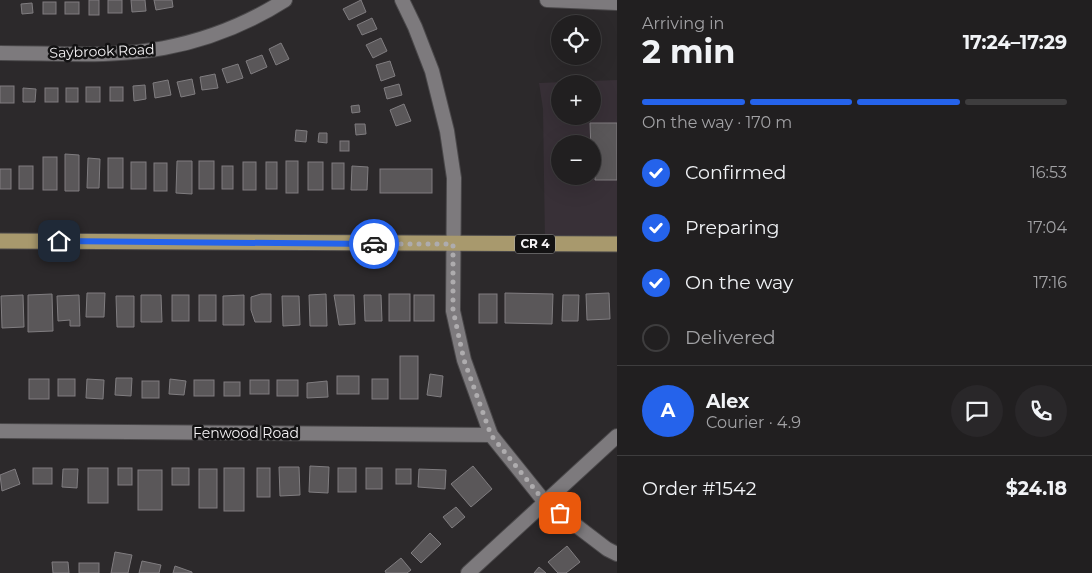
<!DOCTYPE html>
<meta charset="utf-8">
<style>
:root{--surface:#211f20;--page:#292729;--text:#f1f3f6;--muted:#a2a2a5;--line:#3e3d3e;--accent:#2563eb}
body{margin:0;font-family:Montserrat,sans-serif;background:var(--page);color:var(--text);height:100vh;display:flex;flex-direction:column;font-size:19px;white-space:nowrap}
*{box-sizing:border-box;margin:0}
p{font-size:16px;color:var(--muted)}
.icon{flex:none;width:28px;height:28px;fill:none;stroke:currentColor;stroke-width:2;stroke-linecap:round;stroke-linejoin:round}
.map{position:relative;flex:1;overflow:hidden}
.details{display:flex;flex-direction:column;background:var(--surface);width:475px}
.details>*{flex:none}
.controls{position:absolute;left:551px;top:15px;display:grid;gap:10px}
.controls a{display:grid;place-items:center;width:50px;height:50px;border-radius:50%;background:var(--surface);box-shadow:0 5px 20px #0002,0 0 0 1px var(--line);font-size:25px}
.pin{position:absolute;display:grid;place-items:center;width:42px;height:42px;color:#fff;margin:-21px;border-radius:10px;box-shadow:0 2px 8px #0006}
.courier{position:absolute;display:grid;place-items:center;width:50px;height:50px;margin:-25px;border:4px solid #2563eb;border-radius:50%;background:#fff;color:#222;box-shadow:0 1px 6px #0007}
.overview em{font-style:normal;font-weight:700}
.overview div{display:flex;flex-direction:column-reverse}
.overview{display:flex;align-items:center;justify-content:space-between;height:85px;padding:0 25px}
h1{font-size:32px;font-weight:700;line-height:38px}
.bar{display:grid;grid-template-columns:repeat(4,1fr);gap:8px 5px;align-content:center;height:60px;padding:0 25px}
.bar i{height:6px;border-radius:4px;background:var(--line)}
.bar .selected{background:var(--accent)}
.bar p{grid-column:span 4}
.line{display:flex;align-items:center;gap:12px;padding:0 25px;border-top:1px solid var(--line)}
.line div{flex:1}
.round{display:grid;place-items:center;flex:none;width:52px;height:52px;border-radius:26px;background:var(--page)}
ol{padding:0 25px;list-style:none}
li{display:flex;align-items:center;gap:15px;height:55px}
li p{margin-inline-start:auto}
li .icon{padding:5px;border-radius:50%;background:var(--accent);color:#fff;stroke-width:4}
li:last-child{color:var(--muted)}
li i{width:28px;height:28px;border:2px solid var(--line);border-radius:50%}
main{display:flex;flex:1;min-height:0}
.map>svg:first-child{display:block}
.built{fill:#383037;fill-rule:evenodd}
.building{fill:#5a5759;stroke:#807d80}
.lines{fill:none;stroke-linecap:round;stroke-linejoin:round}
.street-casing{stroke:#4a484a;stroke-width:16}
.primary-casing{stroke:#4a484a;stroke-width:17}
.street{stroke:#7d7a7d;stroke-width:14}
.primary{stroke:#a8996d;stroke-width:15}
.done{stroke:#aeacae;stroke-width:5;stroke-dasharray:0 9}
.route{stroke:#2563eb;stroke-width:6}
.labels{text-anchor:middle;stroke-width:5;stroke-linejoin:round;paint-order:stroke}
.shield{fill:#131213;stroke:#b0afb0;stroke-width:1}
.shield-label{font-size:12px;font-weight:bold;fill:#f4f2f4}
.street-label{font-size:14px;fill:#f4f2f4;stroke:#131213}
</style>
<main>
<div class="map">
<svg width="617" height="573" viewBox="0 0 617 573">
<rect width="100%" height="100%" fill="#2c292b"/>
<!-- built -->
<path class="built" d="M617,80V244H545L543,109L539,83ZM560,84H592V116H560ZM560,144H592V176H560Z"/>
<!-- building -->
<g class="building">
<rect x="89" y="0" width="10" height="15"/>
<rect x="108" y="0" width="14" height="13"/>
<polygon points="131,0 145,0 146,11 132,12"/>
<polygon points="154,0 172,0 173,7 156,10"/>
<polygon points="361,0 366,12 349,20 343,9"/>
<rect x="43" y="2" width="13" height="12"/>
<rect x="65" y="2" width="14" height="12"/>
<polygon points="32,3 33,13 22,14 21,4"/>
<polygon points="372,18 377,29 362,35 357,25"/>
<polygon points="381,38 387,51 373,58 366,45"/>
<polygon points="281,43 289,59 276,65 269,49"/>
<polygon points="262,55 267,67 251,74 246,61"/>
<polygon points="390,61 395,76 381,81 376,65"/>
<polygon points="238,64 243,78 227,83 222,69"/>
<polygon points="215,74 218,88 202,90 200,77"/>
<polygon points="192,79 195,94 181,97 177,82"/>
<polygon points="168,80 171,95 155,98 153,83"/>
<polygon points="399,84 402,95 387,99 384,88"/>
<polygon points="145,85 146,99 134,101 133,86"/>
<rect x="0" y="86" width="14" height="17"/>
<rect x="86" y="87" width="14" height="15"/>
<rect x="110" y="87" width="13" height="14"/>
<polygon points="23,88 36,89 35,102 23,102"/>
<rect x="45" y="88" width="13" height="14"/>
<rect x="66" y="88" width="12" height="14"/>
<polygon points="404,104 411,121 396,126 390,110"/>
<polygon points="359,105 360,112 352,113 351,106"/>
<polygon points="590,123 617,123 617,180 595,180 595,176 592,176"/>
<polygon points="355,124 365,124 366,134 356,135"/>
<polygon points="296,130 307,131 306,142 295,141"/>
<polygon points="319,133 327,133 327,143 318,142"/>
<rect x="340" y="141" width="9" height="10"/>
<polygon points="65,154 79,155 79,191 65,191"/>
<rect x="43" y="157" width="14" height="33"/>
<polygon points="88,158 100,159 99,188 87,188"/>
<rect x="108" y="158" width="15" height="30"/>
<polygon points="177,161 192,161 192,194 176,193"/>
<rect x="199" y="161" width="15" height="28"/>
<rect x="286" y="161" width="12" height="32"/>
<rect x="131" y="162" width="15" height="27"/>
<rect x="243" y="162" width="13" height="28"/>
<rect x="266" y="162" width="11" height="27"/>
<rect x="308" y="162" width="15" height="28"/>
<rect x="154" y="163" width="13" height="28"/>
<rect x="332" y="163" width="12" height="26"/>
<rect x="19" y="166" width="14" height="23"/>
<rect x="222" y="166" width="11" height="23"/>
<polygon points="352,166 368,167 367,190 351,190"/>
<rect x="0" y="169" width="11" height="20"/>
<rect x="380" y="169" width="52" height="24"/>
<polygon points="87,293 105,293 104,317 86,317"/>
<polygon points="505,293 553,294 552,324 505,323"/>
<polygon points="609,293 610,319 587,320 586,294"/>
<polygon points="52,294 53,331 28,332 28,295"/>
<polygon points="261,294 271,294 271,322 255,322 251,310 251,297"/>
<polygon points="326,294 327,326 310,326 309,295"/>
<rect x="389" y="294" width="21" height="27"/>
<rect x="479" y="294" width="18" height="29"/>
<polygon points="23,295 24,327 2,328 1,296"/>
<polygon points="79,295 80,326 70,326 70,320 58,321 57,296"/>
<polygon points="141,295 161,295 162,322 141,322"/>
<rect x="172" y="295" width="17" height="26"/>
<rect x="199" y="295" width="17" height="26"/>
<polygon points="244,295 244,325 223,325 223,296"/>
<polygon points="334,295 354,295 355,324 339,325"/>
<polygon points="364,295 381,295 382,321 365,321"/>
<rect x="414" y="295" width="20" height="26"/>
<polygon points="563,295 579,295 578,321 562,321"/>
<polygon points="116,296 134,296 134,327 117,327"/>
<polygon points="282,296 299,296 300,325 283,326"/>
<rect x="400" y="356" width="18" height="43"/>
<polygon points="430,374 443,376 441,397 427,395"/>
<rect x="337" y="376" width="22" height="18"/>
<polygon points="116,378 132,378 131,396 115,395"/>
<rect x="29" y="379" width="20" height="20"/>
<rect x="58" y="379" width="17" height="17"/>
<polygon points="87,379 104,380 103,399 86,398"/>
<polygon points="170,379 186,381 184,395 169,394"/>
<rect x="372" y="379" width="16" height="20"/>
<rect x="194" y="380" width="20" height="16"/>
<rect x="250" y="380" width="19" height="14"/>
<rect x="277" y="380" width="21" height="16"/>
<rect x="142" y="381" width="17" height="17"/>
<polygon points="327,381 328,397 307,398 307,383"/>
<rect x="224" y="382" width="16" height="14"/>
<polygon points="310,466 329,467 328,493 309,492"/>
<polygon points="473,466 492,489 471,507 451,484"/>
<polygon points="279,467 299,467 300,495 280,496"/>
<rect x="33" y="468" width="19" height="16"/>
<rect x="88" y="468" width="20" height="35"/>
<rect x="118" y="468" width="14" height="17"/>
<rect x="172" y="468" width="17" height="17"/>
<rect x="224" y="468" width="20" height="43"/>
<rect x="257" y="468" width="13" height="29"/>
<rect x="338" y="468" width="18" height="24"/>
<rect x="366" y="468" width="16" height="21"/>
<polygon points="15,469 20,484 2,491 0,475"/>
<polygon points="63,469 78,469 77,488 62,487"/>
<rect x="199" y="469" width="18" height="39"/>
<rect x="396" y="469" width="15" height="15"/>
<polygon points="419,469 446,470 445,489 418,487"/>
<rect x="138" y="470" width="24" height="40"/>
<polygon points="456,507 465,517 452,528 443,517"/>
<polygon points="430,533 441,544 421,563 411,553"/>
<polygon points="567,546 580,562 566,573 558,573 548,562"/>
<polygon points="115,552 132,555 128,573 111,573"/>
<polygon points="401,558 411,570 407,573 386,573 385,571"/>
<polygon points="142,561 161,565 159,573 139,573"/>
<polygon points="52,562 68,562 69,573 53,573"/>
<rect x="79" y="563" width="20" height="10"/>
<polygon points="175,566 192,572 192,573 173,573"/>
<polygon points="539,567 546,573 534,573"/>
</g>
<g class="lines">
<defs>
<g id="street">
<polyline points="402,0 415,27 432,71 447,131 454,178 453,311 464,360 491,435 544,501 607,549 617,554"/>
<polyline points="547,0 617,3"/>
<path d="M0,53C54,53 112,58 164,48C206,40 249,23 285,0"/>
<polyline points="0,431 491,435"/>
<polyline points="468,573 617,436"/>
</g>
<polyline id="primary" points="0,241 617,244"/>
</defs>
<!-- street casing -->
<use href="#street" class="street-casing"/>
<!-- primary casing -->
<use href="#primary" class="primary-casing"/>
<!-- street -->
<use href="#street" class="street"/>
<!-- primary -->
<use href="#primary" class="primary"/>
</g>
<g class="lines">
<!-- done -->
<polyline class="done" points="374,244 453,244 453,310 464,360 491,435 544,501 560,513"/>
<!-- route -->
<polyline class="route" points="59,241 374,244"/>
</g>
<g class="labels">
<!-- shield labels -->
<rect class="shield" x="515" y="234.5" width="40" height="19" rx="4"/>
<g class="shield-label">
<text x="535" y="248">CR 4</text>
</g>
<!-- street labels -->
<g class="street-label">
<text transform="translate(102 51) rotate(-2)" y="5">Saybrook Road</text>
<text x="246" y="438">Fenwood Road</text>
</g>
</g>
</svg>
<div class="controls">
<a><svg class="icon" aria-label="locate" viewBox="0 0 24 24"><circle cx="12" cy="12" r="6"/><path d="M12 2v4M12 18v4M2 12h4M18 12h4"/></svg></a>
<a>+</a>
<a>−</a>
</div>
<div class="pin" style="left:560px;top:513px;background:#ea580c"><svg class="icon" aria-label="bag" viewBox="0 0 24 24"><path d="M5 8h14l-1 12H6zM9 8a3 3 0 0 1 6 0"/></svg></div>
<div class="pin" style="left:59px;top:241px;background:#1f2937"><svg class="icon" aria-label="home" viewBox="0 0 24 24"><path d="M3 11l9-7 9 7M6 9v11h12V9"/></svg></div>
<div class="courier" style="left:374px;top:244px"><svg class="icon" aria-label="car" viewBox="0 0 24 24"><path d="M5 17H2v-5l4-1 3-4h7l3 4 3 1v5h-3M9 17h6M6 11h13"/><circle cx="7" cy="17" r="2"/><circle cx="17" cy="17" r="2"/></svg></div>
</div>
<section class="details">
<div class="overview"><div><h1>2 min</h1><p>Arriving in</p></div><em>17:24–17:29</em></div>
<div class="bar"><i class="selected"></i><i class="selected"></i><i class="selected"></i><i></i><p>On the way · 170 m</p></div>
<ol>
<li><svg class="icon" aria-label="check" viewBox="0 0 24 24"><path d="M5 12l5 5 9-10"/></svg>Confirmed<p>16:53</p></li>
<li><svg class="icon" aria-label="check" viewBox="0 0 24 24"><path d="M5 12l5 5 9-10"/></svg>Preparing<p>17:04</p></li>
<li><svg class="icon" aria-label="check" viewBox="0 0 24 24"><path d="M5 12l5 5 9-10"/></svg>On the way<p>17:16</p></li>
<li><i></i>Delivered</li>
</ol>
<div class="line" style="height:90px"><b class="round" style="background:var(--accent);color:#fff">A</b><div><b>Alex</b><p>Courier · 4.9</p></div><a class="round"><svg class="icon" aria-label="chat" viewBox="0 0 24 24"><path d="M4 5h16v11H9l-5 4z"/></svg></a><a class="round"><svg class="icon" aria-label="phone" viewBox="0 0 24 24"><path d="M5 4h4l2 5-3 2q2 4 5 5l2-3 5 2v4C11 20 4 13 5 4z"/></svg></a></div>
<div class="line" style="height:65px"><div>Order #1542</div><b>$24.18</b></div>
</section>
</main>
